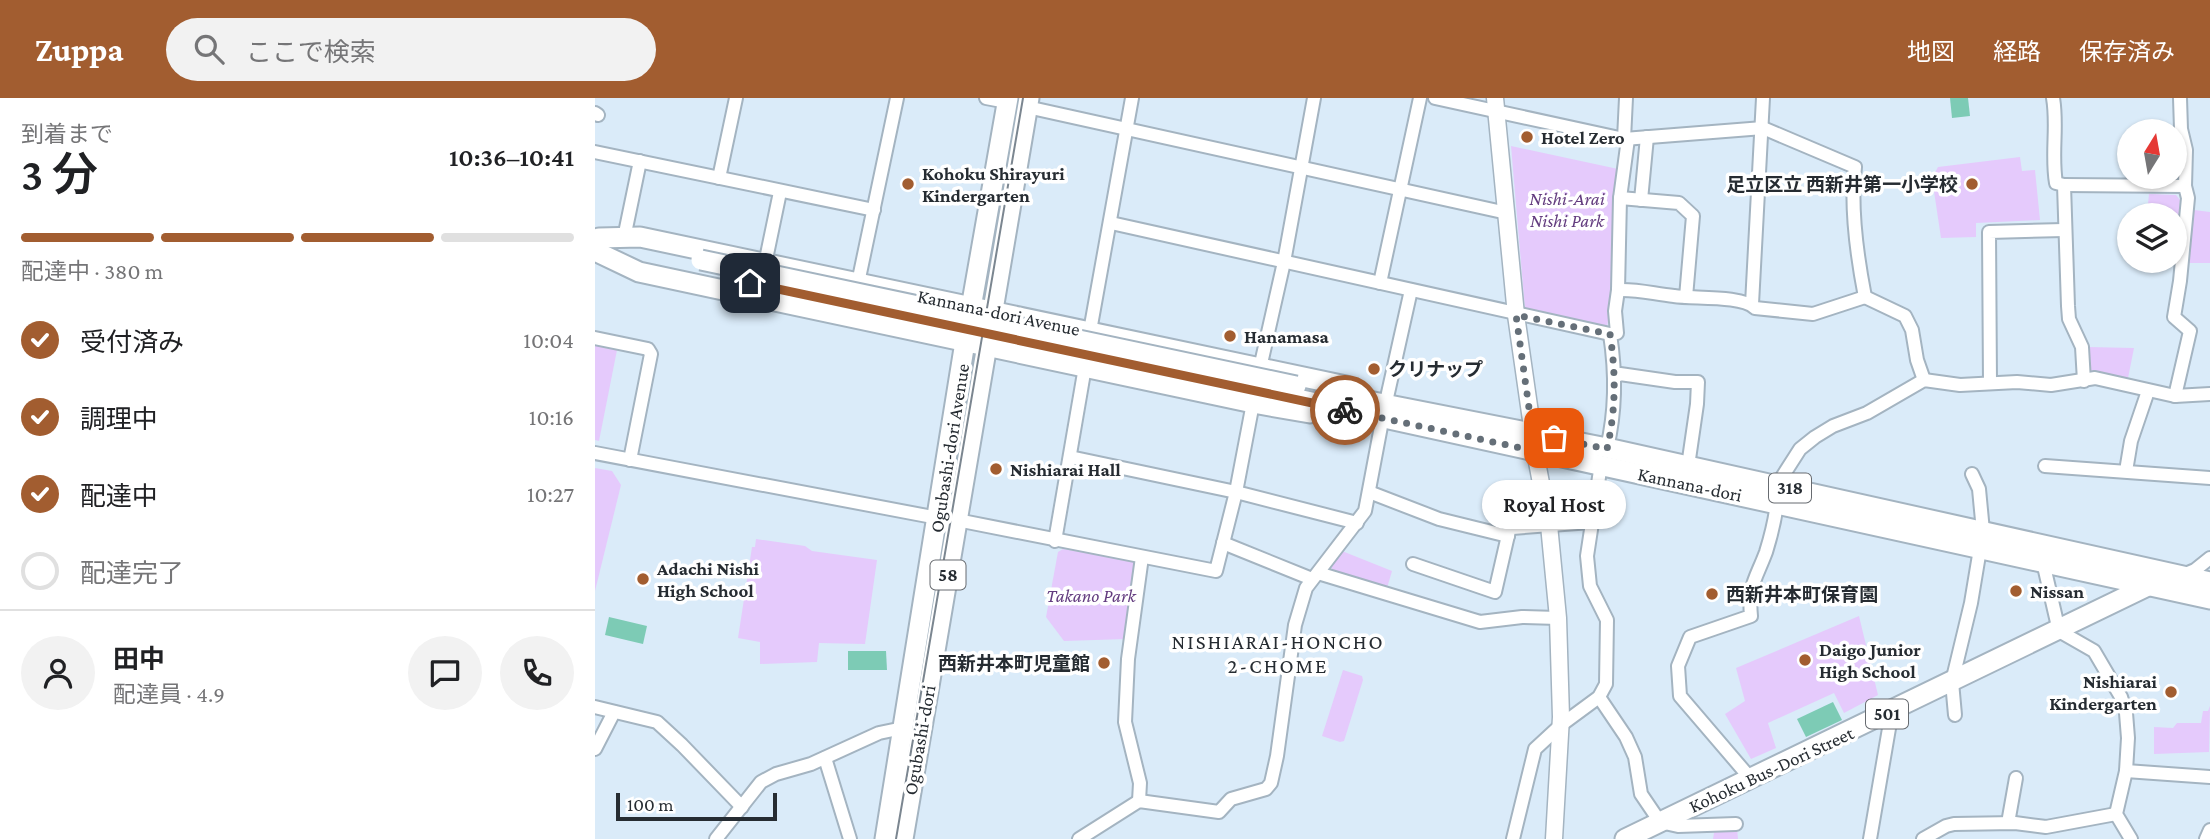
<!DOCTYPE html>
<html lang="ja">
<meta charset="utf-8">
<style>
:root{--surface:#fff;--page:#f2f2f2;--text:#202124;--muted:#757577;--line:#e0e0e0;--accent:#a25d30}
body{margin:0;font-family:"Crimson Pro","Noto Sans JP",serif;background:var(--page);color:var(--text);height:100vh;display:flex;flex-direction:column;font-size:26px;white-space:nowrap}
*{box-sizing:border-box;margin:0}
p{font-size:23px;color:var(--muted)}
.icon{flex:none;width:38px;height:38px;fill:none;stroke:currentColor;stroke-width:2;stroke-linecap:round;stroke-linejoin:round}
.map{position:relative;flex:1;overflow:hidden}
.drawer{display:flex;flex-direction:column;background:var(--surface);width:595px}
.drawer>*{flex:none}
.needle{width:46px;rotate:11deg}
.fabs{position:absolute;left:1522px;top:21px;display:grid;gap:14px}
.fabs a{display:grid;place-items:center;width:70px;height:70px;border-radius:50%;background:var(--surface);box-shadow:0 2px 5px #0004;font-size:35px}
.scale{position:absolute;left:21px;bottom:18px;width:161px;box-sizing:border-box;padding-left:7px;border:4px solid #262c32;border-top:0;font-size:19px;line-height:24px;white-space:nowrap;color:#262c32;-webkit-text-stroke:5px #fff;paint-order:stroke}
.pin{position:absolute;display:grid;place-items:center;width:60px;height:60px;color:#fff;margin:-30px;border-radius:14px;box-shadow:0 4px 10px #0006}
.courier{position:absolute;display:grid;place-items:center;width:70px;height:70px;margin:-35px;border:5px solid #a25d30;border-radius:50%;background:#fff;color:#222;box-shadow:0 2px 9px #0007}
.bubble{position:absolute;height:49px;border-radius:24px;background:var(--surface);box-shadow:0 2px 5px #0004;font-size:23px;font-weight:600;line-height:49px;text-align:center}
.overview em{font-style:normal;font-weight:600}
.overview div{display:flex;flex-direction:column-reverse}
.overview{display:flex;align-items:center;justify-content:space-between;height:119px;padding:0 21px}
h1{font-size:46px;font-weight:600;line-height:52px}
.bar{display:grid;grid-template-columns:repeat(4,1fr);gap:10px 7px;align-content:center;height:84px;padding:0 21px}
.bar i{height:9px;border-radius:5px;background:var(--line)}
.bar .on{background:var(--accent)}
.bar p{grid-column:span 4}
.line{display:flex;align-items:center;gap:18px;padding:0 21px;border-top:2px solid var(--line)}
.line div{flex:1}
.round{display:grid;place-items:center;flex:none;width:74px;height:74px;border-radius:37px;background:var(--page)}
ol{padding:0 21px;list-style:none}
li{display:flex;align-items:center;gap:21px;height:77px}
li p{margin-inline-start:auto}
li .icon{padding:7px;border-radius:50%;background:var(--accent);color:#fff;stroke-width:4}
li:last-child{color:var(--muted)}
li i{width:38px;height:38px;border:4px solid var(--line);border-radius:50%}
header{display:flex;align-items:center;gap:42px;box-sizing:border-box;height:98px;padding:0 35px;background:var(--accent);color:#fff}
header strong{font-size:33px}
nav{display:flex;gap:38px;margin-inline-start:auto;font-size:24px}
.search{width:490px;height:63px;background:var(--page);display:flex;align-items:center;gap:18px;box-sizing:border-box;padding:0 24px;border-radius:38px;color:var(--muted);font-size:26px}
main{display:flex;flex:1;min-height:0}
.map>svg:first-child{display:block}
.green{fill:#e5cafc}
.water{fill:#7dcbb5}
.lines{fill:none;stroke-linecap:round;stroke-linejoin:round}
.minor-casing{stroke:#a4b4c1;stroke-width:16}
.tertiary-casing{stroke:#a4b4c1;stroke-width:19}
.primary-casing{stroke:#a4b4c1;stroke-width:23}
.minor{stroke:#fff;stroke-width:12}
.tertiary{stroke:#fff;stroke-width:16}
.primary{stroke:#fff;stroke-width:19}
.tram{stroke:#7b8690;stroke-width:2}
.primary-bridge-casing{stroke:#a4b4c1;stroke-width:23;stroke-linecap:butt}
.primary-bridge{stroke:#fff;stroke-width:19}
.done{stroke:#656f78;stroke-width:7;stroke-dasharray:0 12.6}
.route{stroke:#a25d30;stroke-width:9}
.poi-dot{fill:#a25d30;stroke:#fff;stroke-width:2.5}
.labels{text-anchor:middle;stroke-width:7;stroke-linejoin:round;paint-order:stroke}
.shield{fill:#fff;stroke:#676b70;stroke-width:2}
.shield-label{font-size:18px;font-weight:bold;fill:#262c32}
.poi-label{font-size:19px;font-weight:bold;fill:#262c32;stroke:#fff;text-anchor:start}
.park-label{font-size:19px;font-style:italic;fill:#633c7f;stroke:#fff}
.street-label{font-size:19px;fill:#262c32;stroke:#fff}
.neighbourhood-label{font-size:21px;letter-spacing:2px;fill:#262c32;stroke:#fff}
</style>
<header>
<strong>Zuppa</strong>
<div class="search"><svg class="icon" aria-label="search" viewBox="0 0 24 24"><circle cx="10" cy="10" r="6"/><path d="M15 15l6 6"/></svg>ここで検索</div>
<nav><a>地図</a><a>経路</a><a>保存済み</a></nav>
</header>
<main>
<section class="drawer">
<div class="overview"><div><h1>3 分</h1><p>到着まで</p></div><em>10:36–10:41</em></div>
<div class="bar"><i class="on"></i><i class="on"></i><i class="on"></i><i></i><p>配達中 · 380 m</p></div>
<ol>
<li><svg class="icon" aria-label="check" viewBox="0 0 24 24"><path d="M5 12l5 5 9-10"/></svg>受付済み<p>10:04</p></li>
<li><svg class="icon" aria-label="check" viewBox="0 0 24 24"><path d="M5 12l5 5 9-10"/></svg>調理中<p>10:16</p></li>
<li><svg class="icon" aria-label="check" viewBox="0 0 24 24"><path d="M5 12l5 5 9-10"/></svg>配達中<p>10:27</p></li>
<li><i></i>配達完了</li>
</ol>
<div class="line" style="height:126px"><a class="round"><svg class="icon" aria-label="person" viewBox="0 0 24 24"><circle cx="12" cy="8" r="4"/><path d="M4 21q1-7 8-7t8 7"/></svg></a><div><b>田中</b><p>配達員 · 4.9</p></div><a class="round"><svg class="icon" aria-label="chat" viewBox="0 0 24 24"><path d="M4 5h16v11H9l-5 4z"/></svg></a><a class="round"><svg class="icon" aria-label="phone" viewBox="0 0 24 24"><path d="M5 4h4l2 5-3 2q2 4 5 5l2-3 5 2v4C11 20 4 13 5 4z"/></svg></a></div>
</section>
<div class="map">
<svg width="1615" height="741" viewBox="0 0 1615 741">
<rect width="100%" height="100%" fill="#daebf9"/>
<!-- green -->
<g class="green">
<polygon points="916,48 1023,71 1018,193 1012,229 930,211"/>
<polygon points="1425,59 1427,73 1440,72 1445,122 1381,125 1381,139 1346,140 1337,80 1343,69"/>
<polygon points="1554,96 1581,97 1585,102 1580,153 1580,117 1552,117"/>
<polygon points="1599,112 1615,114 1615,165 1592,165"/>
<polygon points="0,247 22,252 4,343 0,342"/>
<polygon points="1493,249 1539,250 1533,280 1493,274"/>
<polygon points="0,370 17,373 26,387 0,493"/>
<polygon points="161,441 210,448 217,453 282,462 270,546 224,545 222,564 165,566 165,544 143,540 157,449 160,449"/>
<polygon points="468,451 539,463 542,467 531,541 469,543 451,519 463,454"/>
<polygon points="747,453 797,473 792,490 737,474 737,468"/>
<polygon points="1264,518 1283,597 1249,615 1239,595 1173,625 1181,650 1156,661 1130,616 1150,603 1141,570"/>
<polygon points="748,572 767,578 768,582 749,643 745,644 727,638"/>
<polygon points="1615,608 1614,654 1559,656 1559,629 1578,630 1582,625 1606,625 1608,613 1613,613"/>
<polygon points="1120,729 1142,729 1143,741 1118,741"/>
</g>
<!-- water -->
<g class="water">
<polygon points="1355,0 1373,0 1375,18 1357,20"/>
<polygon points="14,519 52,528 48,546 10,537"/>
<polygon points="253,553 291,553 292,572 253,572"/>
<polygon points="1238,604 1247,622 1211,639 1202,621"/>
</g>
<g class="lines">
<defs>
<g id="minor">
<polyline points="391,0 412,4"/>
<path d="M840,0L1029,41L1168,30L1260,69C1255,111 1262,158 1270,199"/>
<path d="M1458,0C1463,28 1456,56 1461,85L1469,87L1473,208L1474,221L1487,249L1489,283"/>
<polyline points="432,9 912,115"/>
<polyline points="0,15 3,17"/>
<polyline points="1029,41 1031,0"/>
<polyline points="0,54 279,112"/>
<polyline points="124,80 141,0"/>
<polyline points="1469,87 1590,88"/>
<polyline points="1025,100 1084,105 1098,118 1091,199"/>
<polyline points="1046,102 1052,39"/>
<polyline points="516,125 1015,236 1022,235 1020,213 1023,192 1025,100 1033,41"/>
<polyline points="29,140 45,63"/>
<polyline points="170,166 185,94"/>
<polyline points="263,185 302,0"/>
<polyline points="785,185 825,0"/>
<path d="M1023,192C1043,191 1059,196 1079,198C1098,201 1147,197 1160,210L1218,216L1270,199L1310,218L1317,232L1322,262L1329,282"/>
<polyline points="1157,206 1168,0"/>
<polyline points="495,233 537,0"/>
<polyline points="0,240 53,251 56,256 35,362"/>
<polyline points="665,270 689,164 719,0"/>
<polyline points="1020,279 1025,276 1080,284 1103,284 1102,306 1093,368"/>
<polyline points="1395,284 1394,134 1469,132"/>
<polyline points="1580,298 1595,233 1579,219 1585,183 1593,100 1590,88 1591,52 1586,31 1585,0"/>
<polyline points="791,304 816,192"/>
<path d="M1012,350C1021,312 1021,275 1015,236"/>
<polyline points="0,355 343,420"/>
<polyline points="475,359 641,394 762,425"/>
<polyline points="1450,368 1615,380"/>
<polyline points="1531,373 1536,343 1553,293"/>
<polyline points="1377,376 1384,391 1388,433"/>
<polyline points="1182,387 1205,351 1220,339 1238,328 1272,315 1329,282 1365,287 1422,284 1456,287 1500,280 1580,298 1615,296"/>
<polyline points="774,394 844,421 913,438"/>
<polyline points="362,422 621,473 641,394 658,305"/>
<polyline points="460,443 490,269"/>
<polyline points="628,445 717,481"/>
<polyline points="1448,464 1464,533 1499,553 1526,599 1531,615 1533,640 1531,673 1521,716 1536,741"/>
<polyline points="818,466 900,494 914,433 917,430 996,424"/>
<polyline points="723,475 885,524 927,519 963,520"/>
<polyline points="1588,477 1600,472 1615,460"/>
<polyline points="1004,599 1031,639 1040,659 1046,696 1065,724 1083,728 1141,726"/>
<polyline points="0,609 62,624 87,647 147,709"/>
<polyline points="1360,617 1357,584 1376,505 1385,451"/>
<polyline points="0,651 19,614"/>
<polyline points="230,660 255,741"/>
<polyline points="1531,673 1615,679"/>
<path d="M1156,681L1085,598L1083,568L1095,539L1156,518C1153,487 1161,481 1171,454C1176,438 1180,422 1182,405"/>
<polyline points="544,703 545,685 530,624 533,561 547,459"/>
<polyline points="1413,725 1421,680"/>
<polyline points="121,741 166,684 181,676 216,666 284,635 308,630"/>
<polyline points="484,741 544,703 624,714 636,701 671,691 676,685 682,658 700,527 711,490 770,413 787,323"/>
<polyline points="918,741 940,651 966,627 1004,599 1011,586 1012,522 995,488 992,458 1006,366"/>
<polyline points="1275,741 1297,613"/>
<polyline points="1328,741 1351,728 1359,726 1420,725 1451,729 1521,716"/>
<polyline points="1611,741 1615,732"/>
</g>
<polyline id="tertiary" points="900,0 921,217 942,364 954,427 963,520 966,619 959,741"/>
<g id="primary">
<polyline points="4,140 45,139 751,288"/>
<polyline points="4,155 44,174 658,305 715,315"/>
<polyline points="733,295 1012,350 1615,484"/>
<polyline points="698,300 1615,501"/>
<polyline points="290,741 370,244 413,0"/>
<polyline points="308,741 434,0"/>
<polyline points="1030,741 1557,486"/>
</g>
</defs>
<!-- minor casing -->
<use href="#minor" class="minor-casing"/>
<!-- tertiary casing -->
<use href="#tertiary" class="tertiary-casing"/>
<!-- primary casing -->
<use href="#primary" class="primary-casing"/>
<!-- minor -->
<use href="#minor" class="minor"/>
<!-- tertiary -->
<use href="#tertiary" class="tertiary"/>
<!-- primary -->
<use href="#primary" class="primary"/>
<!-- tram -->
<polyline class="tram" points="301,741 428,0"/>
<defs>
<polyline id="primary-bridge" points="106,162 701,288"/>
</defs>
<!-- primary-bridge casing -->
<use href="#primary-bridge" class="primary-bridge-casing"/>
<!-- primary-bridge -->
<use href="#primary-bridge" class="primary-bridge"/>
</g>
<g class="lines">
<!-- done -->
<path class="done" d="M750,312L940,353L921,217L1015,236C1021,277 1021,310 1012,351L959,340"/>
<!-- route -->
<polyline class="route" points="155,185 750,312"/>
</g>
<!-- markers -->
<g class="poi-dot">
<circle cx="932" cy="39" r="7"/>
<circle cx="313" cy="86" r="7"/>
<circle cx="1377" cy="86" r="7"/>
<circle cx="635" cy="238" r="7"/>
<circle cx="779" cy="271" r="7"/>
<circle cx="401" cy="371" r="7"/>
<circle cx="48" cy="481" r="7"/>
<circle cx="1421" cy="493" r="7"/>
<circle cx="1117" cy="496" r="7"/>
<circle cx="1210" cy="562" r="7"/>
<circle cx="509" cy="565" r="7"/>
<circle cx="1576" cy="594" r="7"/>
</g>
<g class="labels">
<!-- shield labels -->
<g class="shield">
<rect x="1174" y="375.5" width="42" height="29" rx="5"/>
<rect x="335.5" y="462.5" width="35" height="29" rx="5"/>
<rect x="1271" y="601.5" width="42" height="29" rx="5"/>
</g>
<g class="shield-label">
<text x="1195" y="396">318</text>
<text x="353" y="483">58</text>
<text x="1292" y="622">501</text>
</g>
<!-- poi labels -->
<g class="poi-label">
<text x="946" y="46">Hotel Zero</text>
<text x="327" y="82">Kohoku Shirayuri<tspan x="327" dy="22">Kindergarten</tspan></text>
<text x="1363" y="93" text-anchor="end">足立区立 西新井第一小学校</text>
<text x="649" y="245">Hanamasa</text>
<text x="793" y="278">クリナップ</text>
<text x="415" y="378">Nishiarai Hall</text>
<text x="62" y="477">Adachi Nishi<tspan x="62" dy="22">High School</tspan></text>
<text x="1435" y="500">Nissan</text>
<text x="1131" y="503">西新井本町保育園</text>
<text x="1224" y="558">Daigo Junior<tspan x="1224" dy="22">High School</tspan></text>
<text x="495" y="572" text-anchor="end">西新井本町児童館</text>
<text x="1562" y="590" text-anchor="end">Nishiarai<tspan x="1562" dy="22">Kindergarten</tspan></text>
</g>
<!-- park labels -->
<g class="park-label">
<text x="972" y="107">Nishi-Arai<tspan x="972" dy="22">Nishi Park</tspan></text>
<text x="496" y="504">Takano Park</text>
</g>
<!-- street labels -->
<g class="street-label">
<text transform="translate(404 214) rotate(12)" y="7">Kannana-dori Avenue</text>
<text transform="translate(354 350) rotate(-81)" y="7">Ogubashi-dori Avenue</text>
<text transform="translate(1095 386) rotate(12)" y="7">Kannana-dori</text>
<text transform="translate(324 642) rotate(-80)" y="7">Ogubashi-dori</text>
<text transform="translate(1176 671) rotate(-25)" y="7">Kohoku Bus-Dori Street</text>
</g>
<!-- neighbourhood labels -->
<g class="neighbourhood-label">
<text x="683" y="551">NISHIARAI-HONCHO<tspan x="683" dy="24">2-CHOME</tspan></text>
</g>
</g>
</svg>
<div class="fabs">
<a><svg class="needle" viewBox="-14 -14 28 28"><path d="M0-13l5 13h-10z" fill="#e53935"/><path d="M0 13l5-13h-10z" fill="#757577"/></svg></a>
<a><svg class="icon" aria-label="layers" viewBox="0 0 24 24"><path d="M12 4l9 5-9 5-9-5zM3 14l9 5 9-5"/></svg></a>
</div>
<div class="scale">100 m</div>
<div class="pin" style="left:959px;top:340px;background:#ea580c"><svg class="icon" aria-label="bag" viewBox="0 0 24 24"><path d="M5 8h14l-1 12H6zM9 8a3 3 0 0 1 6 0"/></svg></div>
<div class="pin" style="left:155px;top:185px;background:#1f2937"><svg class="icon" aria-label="home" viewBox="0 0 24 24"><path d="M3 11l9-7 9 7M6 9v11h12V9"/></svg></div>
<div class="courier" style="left:750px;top:312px"><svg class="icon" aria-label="bike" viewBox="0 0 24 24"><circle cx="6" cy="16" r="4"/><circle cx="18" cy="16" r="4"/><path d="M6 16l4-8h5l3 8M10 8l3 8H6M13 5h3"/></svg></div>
<div class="bubble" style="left:887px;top:382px;width:144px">Royal Host</div>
</div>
</main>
